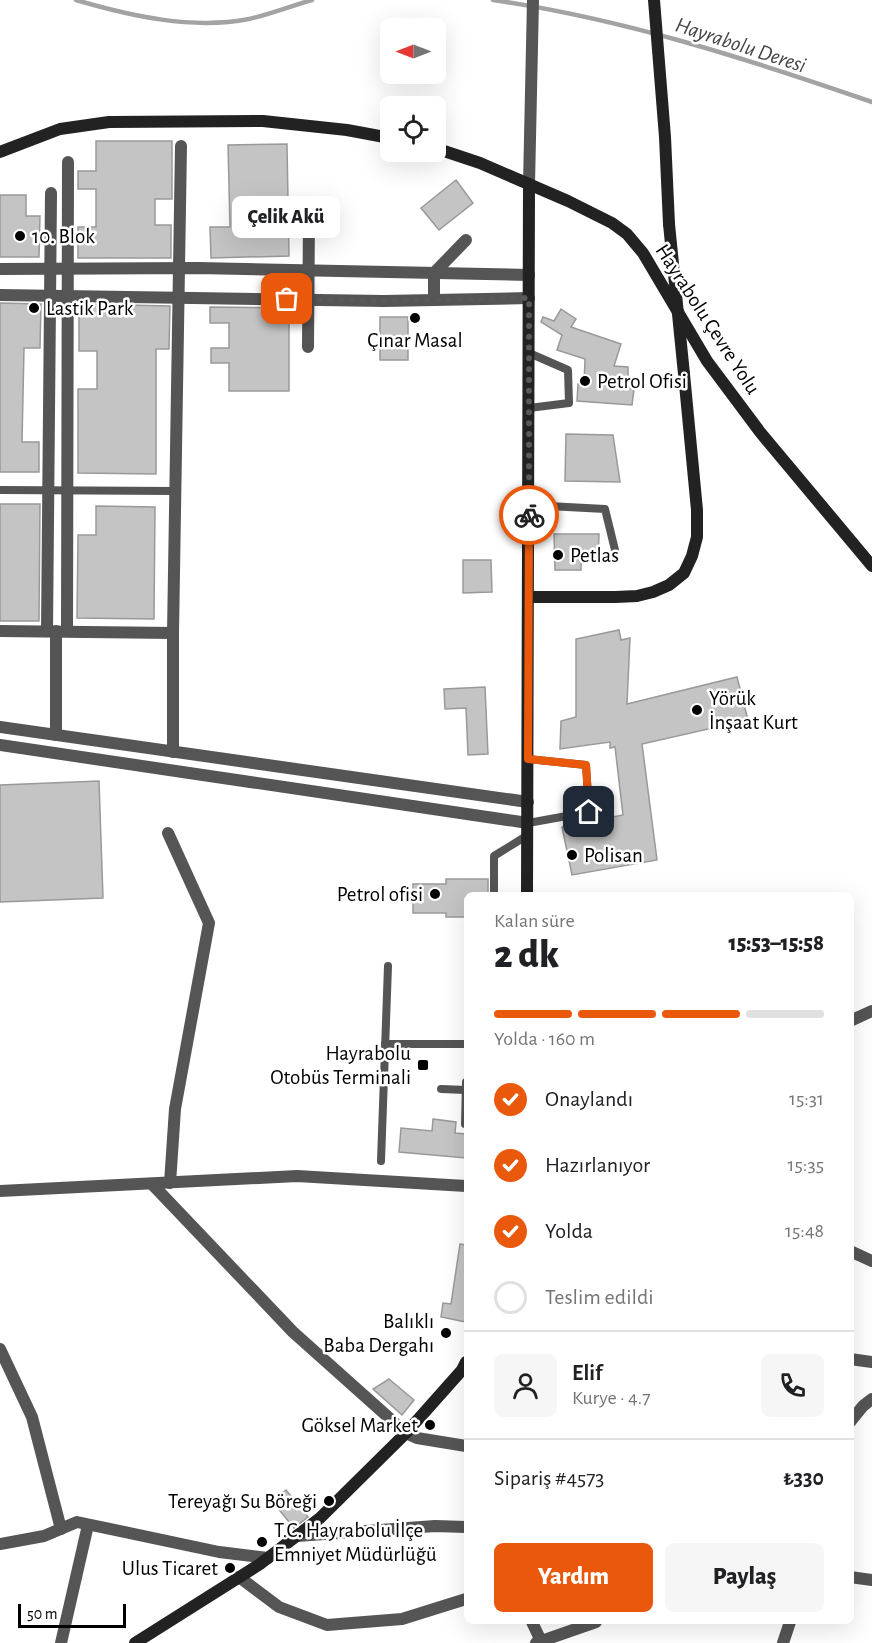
<!DOCTYPE html>
<html lang="tr">
<meta charset="utf-8">
<style>
:root{--surface:#fff;--page:#f6f6f6;--text:#202124;--muted:#757577;--line:#e0e0e0;--accent:#ea580c}
body{margin:0;font-family:"Alegreya Sans",sans-serif;background:var(--page);color:var(--text);height:100vh;display:flex;flex-direction:column;font-size:22px;white-space:nowrap}
*{box-sizing:border-box;margin:0}
p{font-size:20px;color:var(--muted)}
.icon{flex:none;width:33px;height:33px;fill:none;stroke:currentColor;stroke-width:2;stroke-linecap:round;stroke-linejoin:round}
.map{position:relative;flex:1;overflow:hidden}
.sheet{position:absolute;left:464px;top:892px;width:390px;height:732px;display:flex;flex-direction:column;background:var(--surface);border-radius:9px;box-shadow:0 6px 24px #0002}
.sheet>*{flex:none}
.needle{width:39px;rotate:270deg}
.controls{position:absolute;left:380px;top:18px;display:grid;gap:12px}
.controls a{display:grid;place-items:center;width:66px;height:66px;border-radius:9px;background:var(--surface);box-shadow:0 6px 24px #0002;font-size:30px}
.scale{position:absolute;left:18px;bottom:15px;width:108px;box-sizing:border-box;padding-left:6px;border:3px solid #000;border-top:0;font-size:16px;line-height:21px;white-space:nowrap;color:#000;-webkit-text-stroke:4px #fff;paint-order:stroke}
.pin{position:absolute;display:grid;place-items:center;width:51px;height:51px;color:#fff;margin:-26px;border-radius:12px;box-shadow:0 3px 9px #0006}
.courier{position:absolute;display:grid;place-items:center;width:60px;height:60px;margin:-30px;border:4px solid #ea580c;border-radius:50%;background:#fff;color:#222;box-shadow:0 2px 8px #0007}
.bubble{position:absolute;height:42px;border-radius:9px;background:var(--surface);box-shadow:0 6px 24px #0002;font-size:20px;font-weight:800;line-height:42px;text-align:center}
.overview em{font-style:normal;font-weight:800}
.overview div{display:flex;flex-direction:column-reverse}
.overview{display:flex;align-items:center;justify-content:space-between;height:102px;padding:0 30px}
h1{font-size:39px;font-weight:800;line-height:45px}
.bar{display:grid;grid-template-columns:repeat(4,1fr);gap:9px 6px;align-content:center;height:72px;padding:0 30px}
.bar i{height:8px;border-radius:4px;background:var(--line)}
.bar .active{background:var(--accent)}
.bar p{grid-column:span 4}
.line{display:flex;align-items:center;gap:15px;padding:0 30px;border-top:2px solid var(--line)}
.line div{flex:1}
.round{display:grid;place-items:center;flex:none;width:63px;height:63px;border-radius:9px;background:var(--page)}
ol{padding:0 30px;list-style:none}
li{display:flex;align-items:center;gap:18px;height:66px}
li p{margin-inline-start:auto}
li .icon{padding:6px;border-radius:50%;background:var(--accent);color:#fff;stroke-width:4}
li:last-child{color:var(--muted)}
li i{width:33px;height:33px;border:3px solid var(--line);border-radius:50%}
.cta{display:flex;gap:12px;margin-top:auto;padding:12px 30px}
.cta a{flex:1;height:69px;border-radius:9px;background:var(--accent);color:#fff;font-size:24px;font-weight:800;line-height:69px;text-align:center}
.cta a+a{background:var(--page);color:var(--text)}
.map>svg:first-child{display:block}
.lines{fill:none;stroke-linecap:round;stroke-linejoin:round}
.stream{stroke:#a3a3a3;stroke-width:4.5}
.building{fill:#c4c4c4;stroke:#999;stroke-width:1.5}
.service{stroke:#555;stroke-width:8}
.minor{stroke:#555;stroke-width:12}
.tertiary{stroke:#555;stroke-width:12}
.secondary{stroke:#222;stroke-width:12}
.secondary-bridge{stroke:#222;stroke-width:12}
.done{stroke:#595959;stroke-width:6;stroke-dasharray:0 10.8}
.route{stroke:#ea580c;stroke-width:8}
.poi-dot{fill:#000;stroke:#fff;stroke-width:2}
.labels{text-anchor:middle;stroke-width:5;stroke-linejoin:round;paint-order:stroke}
.poi-label{font-size:21px;fill:#000;stroke:#fff;text-anchor:start}
.street-label{font-size:21px;fill:#000;stroke:#fff}
.water-label{font-size:22px;font-style:italic;fill:#444;stroke:#fff}
</style>
<div class="map">
<svg width="872" height="1643" viewBox="0 0 872 1643">
<rect width="100%" height="100%" fill="#fff"/>
<g class="lines">
<!-- stream -->
<g class="stream">
<path d="M76,0C131,16 192,30 249,19C271,14 291,6 312,0"/>
<path d="M493,0C623,19 748,59 872,102"/>
</g>
</g>
<!-- building -->
<g class="building">
<polygon points="96,141 172,141 172,199 155,199 155,225 171,225 171,258 78,258 78,227 96,227 96,189 78,189 78,171 96,171"/>
<polygon points="287,144 289,256 211,258 210,227 230,227 228,145"/>
<polygon points="456,180 473,203 439,230 421,208"/>
<polygon points="0,195 26,195 26,216 40,216 39,257 0,257"/>
<polygon points="0,303 41,304 40,348 24,348 22,442 39,442 39,472 0,472"/>
<polygon points="79,304 170,306 169,349 156,349 156,474 78,473 78,389 97,389 97,351 79,351"/>
<polygon points="210,307 289,308 289,391 229,391 229,363 211,363 211,348 229,348 229,323 210,323"/>
<polygon points="561,309 576,319 571,327 621,344 614,366 628,367 628,388 634,389 632,405 577,401 578,384 584,385 585,359 557,350 562,335 541,322 543,317 554,321"/>
<rect x="380" y="317" width="28" height="43"/>
<polygon points="566,434 613,435 620,482 565,481"/>
<polygon points="0,504 40,504 39,621 0,621"/>
<polygon points="96,506 155,507 154,619 77,618 78,535 96,535"/>
<polygon points="554,534 599,534 598,560 581,560 581,570 555,570"/>
<polygon points="463,560 491,560 492,592 463,593"/>
<polygon points="619,630 621,640 630,638 627,704 737,677 748,720 642,744 657,860 572,875 562,827 623,815 615,747 610,748 610,742 560,749 561,721 576,717 576,639"/>
<polygon points="485,687 488,754 468,755 466,708 445,709 444,689"/>
<polygon points="99,781 103,898 0,902 0,785"/>
<polygon points="446,879 488,879 488,896 466,896 466,917 446,917 446,913 413,913 413,884 446,884"/>
<polygon points="433,1119 456,1122 455,1133 466,1134 466,1158 399,1152 401,1128 432,1131"/>
<polygon points="460,1244 466,1245 466,1322 441,1317 443,1303 451,1304"/>
<polygon points="389,1379 414,1400 402,1415 373,1389"/>
<polygon points="286,1490 308,1517 294,1528 272,1501"/>
</g>
<g class="lines">
<!-- service -->
<g class="service">
<polyline points="529,353 568,370 569,403 529,408"/>
<polyline points="0,490 176,491"/>
<polyline points="529,505 605,509 615,550"/>
<polyline points="528,823 589,812 586,765 528,759"/>
<polyline points="494,896 494,856 528,835"/>
<polyline points="385,1044 466,1044"/>
<polyline points="441,1089 466,1090"/>
<polyline points="465,1124 466,1082"/>
<polyline points="381,1161 388,966"/>
</g>
<!-- minor -->
<g class="minor">
<polyline points="529,184 533,0"/>
<polyline points="0,269 199,268 529,275"/>
<polyline points="0,295 384,301 529,298"/>
<polyline points="434,300 434,273 466,240"/>
<polyline points="308,347 309,216"/>
<polyline points="0,631 173,633"/>
<polyline points="47,631 51,193"/>
<polyline points="56,631 56,735"/>
<polyline points="67,631 68,162"/>
<polyline points="173,752 173,633 181,146"/>
<polyline points="168,833 209,923 175,1109 170,1183"/>
<polyline points="850,1021 872,1011"/>
<polyline points="152,1184 293,1332 406,1433 417,1438 466,1446"/>
<polyline points="0,1191 297,1176 466,1186"/>
<polyline points="850,1251 872,1261"/>
<polyline points="0,1349 32,1417 61,1529"/>
<polyline points="850,1359 872,1362"/>
<polyline points="850,1422 863,1406 872,1399"/>
<polyline points="297,1536 435,1526 466,1527"/>
<polyline points="0,1544 44,1536 77,1522 219,1552 268,1558"/>
<polyline points="239,1577 279,1607 327,1625 402,1619 466,1599"/>
<polyline points="850,1577 872,1580"/>
<polyline points="532,1622 541,1641"/>
<polyline points="61,1643 88,1525"/>
<polyline points="536,1643 596,1622"/>
<polyline points="783,1643 790,1622"/>
</g>
<!-- tertiary -->
<g class="tertiary">
<polyline points="0,727 528,802"/>
<polyline points="0,745 528,823"/>
</g>
<!-- secondary -->
<g class="secondary">
<polyline points="654,0 665,137 669,224"/>
<polyline points="435,148 480,163 568,201 612,223 627,234 643,253 707,361 760,432 872,566"/>
<polyline points="0,152 60,129 109,122 263,121 347,130 390,138"/>
<polyline points="529,597 616,597 637,596 653,592 669,585 684,573 692,556 697,537 697,510 684,374"/>
<polyline points="527,896 529,184"/>
<polyline points="135,1643 260,1564 320,1518 406,1433 462,1370 466,1362"/>
</g>
<!-- secondary-bridge -->
<polyline class="secondary-bridge" points="669,224 684,374"/>
</g>
<g class="lines">
<!-- done -->
<polyline class="done" points="287,299 384,301 529,298 529,515"/>
<!-- route -->
<polyline class="route" points="529,515 528,759 586,765 589,812"/>
</g>
<!-- markers -->
<g class="poi-dot">
<circle cx="20" cy="236" r="6"/>
<circle cx="34" cy="308" r="6"/>
<circle cx="415" cy="318" r="6"/>
<circle cx="585" cy="381" r="6"/>
<circle cx="558" cy="555" r="6"/>
<circle cx="697" cy="710" r="6"/>
<circle cx="572" cy="855" r="6"/>
<circle cx="435" cy="894" r="6"/>
<rect x="417" y="1059" width="12" height="12" rx="3"/>
<circle cx="446" cy="1333" r="6"/>
<circle cx="430" cy="1425" r="6"/>
<circle cx="329" cy="1501" r="6"/>
<circle cx="262" cy="1542" r="6"/>
<circle cx="230" cy="1568" r="6"/>
</g>
<g class="labels">
<!-- poi labels -->
<g class="poi-label">
<text x="32" y="243">10. Blok</text>
<text x="46" y="315">Lastik Park</text>
<text x="415" y="347" text-anchor="middle">Çınar Masal</text>
<text x="597" y="388">Petrol Ofisi</text>
<text x="570" y="562">Petlas</text>
<text x="709" y="705">Yörük<tspan x="709" dy="24">İnşaat Kurt</tspan></text>
<text x="584" y="862">Polisan</text>
<text x="423" y="901" text-anchor="end">Petrol ofisi</text>
<text x="411" y="1060" text-anchor="end">Hayrabolu<tspan x="411" dy="24">Otobüs Terminali</tspan></text>
<text x="434" y="1328" text-anchor="end">Balıklı<tspan x="434" dy="24">Baba Dergahı</tspan></text>
<text x="418" y="1432" text-anchor="end">Göksel Market</text>
<text x="317" y="1508" text-anchor="end">Tereyağı Su Böreği</text>
<text x="274" y="1537">T.C. Hayrabolu İlçe<tspan x="274" dy="24">Emniyet Müdürlüğü</tspan></text>
<text x="218" y="1575" text-anchor="end">Ulus Ticaret</text>
</g>
<!-- street labels -->
<g class="street-label">
<text transform="translate(708 319) rotate(57)" y="7">Hayrabolu Çevre Yolu</text>
</g>
<!-- water labels -->
<g class="water-label">
<text transform="translate(741 44) rotate(18)" y="8">Hayrabolu Deresi</text>
</g>
</g>
</svg>
<div class="controls">
<a><svg class="needle" viewBox="-14 -14 28 28"><path d="M0-13l5 13h-10z" fill="#e53935"/><path d="M0 13l5-13h-10z" fill="#757577"/></svg></a>
<a><svg class="icon" aria-label="locate" viewBox="0 0 24 24"><circle cx="12" cy="12" r="6"/><path d="M12 2v4M12 18v4M2 12h4M18 12h4"/></svg></a>
</div>
<div class="scale">50 m</div>
<div class="pin" style="left:287px;top:299px;background:#ea580c"><svg class="icon" aria-label="bag" viewBox="0 0 24 24"><path d="M5 8h14l-1 12H6zM9 8a3 3 0 0 1 6 0"/></svg></div>
<div class="pin" style="left:589px;top:812px;background:#1f2937"><svg class="icon" aria-label="home" viewBox="0 0 24 24"><path d="M3 11l9-7 9 7M6 9v11h12V9"/></svg></div>
<div class="courier" style="left:529px;top:515px"><svg class="icon" aria-label="bike" viewBox="0 0 24 24"><circle cx="6" cy="16" r="4"/><circle cx="18" cy="16" r="4"/><path d="M6 16l4-8h5l3 8M10 8l3 8H6M13 5h3"/></svg></div>
<div class="bubble" style="left:232px;top:196px;width:108px">Çelik Akü</div>
<section class="sheet">
<div class="overview"><div><h1>2 dk</h1><p>Kalan süre</p></div><em>15:53–15:58</em></div>
<div class="bar"><i class="active"></i><i class="active"></i><i class="active"></i><i></i><p>Yolda · 160 m</p></div>
<ol>
<li><svg class="icon" aria-label="check" viewBox="0 0 24 24"><path d="M5 12l5 5 9-10"/></svg>Onaylandı<p>15:31</p></li>
<li><svg class="icon" aria-label="check" viewBox="0 0 24 24"><path d="M5 12l5 5 9-10"/></svg>Hazırlanıyor<p>15:35</p></li>
<li><svg class="icon" aria-label="check" viewBox="0 0 24 24"><path d="M5 12l5 5 9-10"/></svg>Yolda<p>15:48</p></li>
<li><i></i>Teslim edildi</li>
</ol>
<div class="line" style="height:108px"><a class="round"><svg class="icon" aria-label="person" viewBox="0 0 24 24"><circle cx="12" cy="8" r="4"/><path d="M4 21q1-7 8-7t8 7"/></svg></a><div><b>Elif</b><p>Kurye · 4.7</p></div><a class="round"><svg class="icon" aria-label="phone" viewBox="0 0 24 24"><path d="M5 4h4l2 5-3 2q2 4 5 5l2-3 5 2v4C11 20 4 13 5 4z"/></svg></a></div>
<div class="line" style="height:78px"><div>Sipariş #4573</div><b>₺330</b></div>
<div class="cta"><a>Yardım</a><a>Paylaş</a></div>
</section>
</div>
